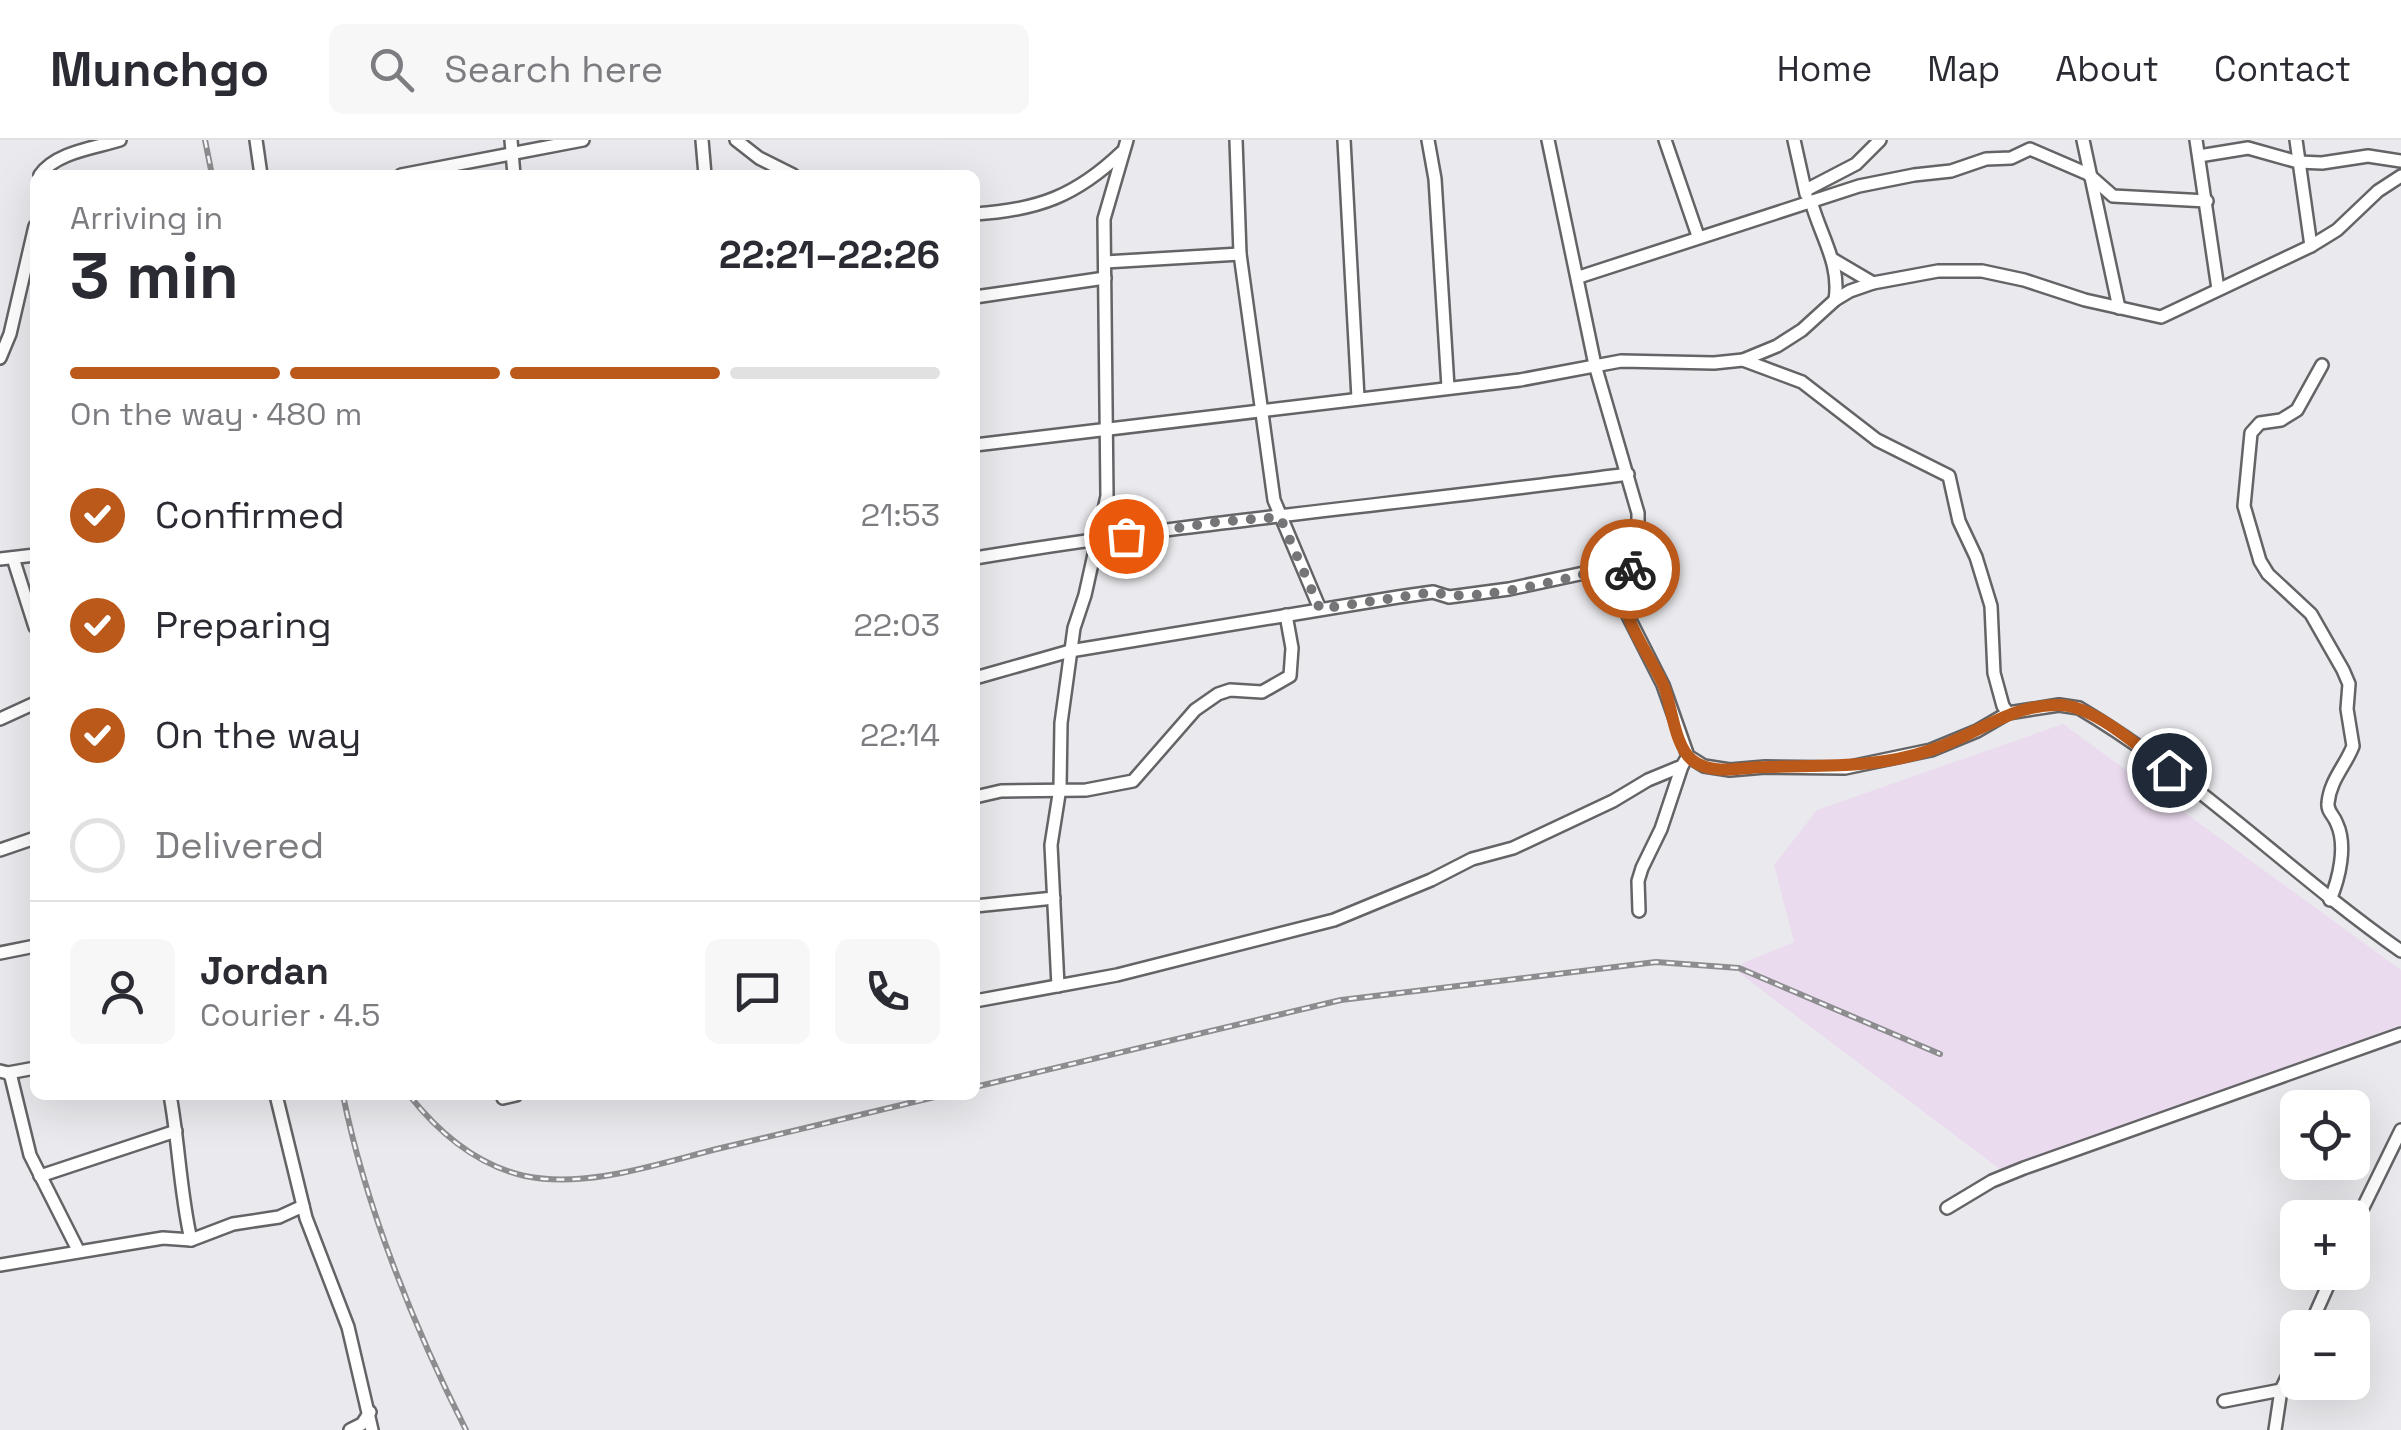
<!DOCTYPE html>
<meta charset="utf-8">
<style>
:root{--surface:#fff;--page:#f7f7f7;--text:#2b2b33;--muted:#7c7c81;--line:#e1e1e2;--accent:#ba5919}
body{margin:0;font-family:"Space Grotesk",sans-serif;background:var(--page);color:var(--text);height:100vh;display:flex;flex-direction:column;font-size:38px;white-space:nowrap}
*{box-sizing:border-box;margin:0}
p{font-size:32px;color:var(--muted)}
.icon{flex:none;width:55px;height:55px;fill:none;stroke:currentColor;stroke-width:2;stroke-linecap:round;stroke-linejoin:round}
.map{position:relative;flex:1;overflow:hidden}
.side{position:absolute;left:30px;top:30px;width:950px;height:930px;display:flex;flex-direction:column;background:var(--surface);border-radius:15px;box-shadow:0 10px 40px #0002}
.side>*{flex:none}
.fabs{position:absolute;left:2280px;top:950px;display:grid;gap:20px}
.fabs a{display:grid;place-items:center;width:90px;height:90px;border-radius:15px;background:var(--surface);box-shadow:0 10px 40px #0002;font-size:50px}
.pin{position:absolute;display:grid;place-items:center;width:85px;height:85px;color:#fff;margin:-42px;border:5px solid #fff;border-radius:50%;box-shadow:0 2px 10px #0007}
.courier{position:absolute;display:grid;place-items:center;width:100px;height:100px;margin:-50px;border:8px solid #ba5919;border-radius:50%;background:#fff;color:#222;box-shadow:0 2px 12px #0007}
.summary em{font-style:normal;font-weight:800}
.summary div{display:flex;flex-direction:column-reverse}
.summary{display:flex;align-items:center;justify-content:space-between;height:170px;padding:0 40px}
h1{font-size:65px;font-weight:800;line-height:75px}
.bar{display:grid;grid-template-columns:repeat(4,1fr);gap:15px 10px;align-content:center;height:120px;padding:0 40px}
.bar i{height:12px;border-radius:8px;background:var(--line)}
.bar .active{background:var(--accent)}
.bar p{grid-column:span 4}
.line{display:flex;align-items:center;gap:25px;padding:0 40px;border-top:2px solid var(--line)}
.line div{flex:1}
.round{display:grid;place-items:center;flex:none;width:105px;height:105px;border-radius:15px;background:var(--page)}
ol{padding:0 40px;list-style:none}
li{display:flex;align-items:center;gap:30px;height:110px}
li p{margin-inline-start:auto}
li .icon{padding:10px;border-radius:50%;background:var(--accent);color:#fff;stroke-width:4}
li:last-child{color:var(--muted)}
li i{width:55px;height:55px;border:5px solid var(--line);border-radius:50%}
header{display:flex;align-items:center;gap:60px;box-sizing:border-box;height:140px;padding:0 50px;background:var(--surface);border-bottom:2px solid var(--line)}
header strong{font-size:48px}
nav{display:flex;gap:55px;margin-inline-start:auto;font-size:35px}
.search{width:700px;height:90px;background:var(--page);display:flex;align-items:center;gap:25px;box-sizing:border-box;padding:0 35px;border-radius:15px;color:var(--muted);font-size:38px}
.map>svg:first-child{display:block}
.industrial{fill:#eadbee}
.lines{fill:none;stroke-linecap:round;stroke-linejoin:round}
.minor-casing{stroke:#646467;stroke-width:16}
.minor{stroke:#fff;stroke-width:11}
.rail-casing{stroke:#8d8d90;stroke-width:6}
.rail{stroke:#f7f8fb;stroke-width:2.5;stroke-dasharray:8;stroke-linecap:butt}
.done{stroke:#757578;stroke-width:10;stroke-dasharray:0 18}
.route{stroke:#ba5919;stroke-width:12}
</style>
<header>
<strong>Munchgo</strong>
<div class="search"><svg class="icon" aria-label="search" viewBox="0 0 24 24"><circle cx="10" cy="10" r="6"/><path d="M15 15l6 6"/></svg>Search here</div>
<nav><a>Home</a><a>Map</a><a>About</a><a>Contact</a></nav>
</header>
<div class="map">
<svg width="2401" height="1290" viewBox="0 0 2401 1290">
<rect width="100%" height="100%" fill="#eaeaee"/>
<!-- industrial -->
<polygon class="industrial" points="2063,584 2401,830 2401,885 2001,1030 1739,833 1743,823 1794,802 1774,725 1817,670"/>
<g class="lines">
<defs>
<g id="minor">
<polyline points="256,0 261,35"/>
<polyline points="511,0 514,35"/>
<polyline points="702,0 705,35"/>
<polyline points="736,0 759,18 793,35"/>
<polyline points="1236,0 1240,114 1274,360 1320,469"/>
<polyline points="1344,0 1358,258"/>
<polyline points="1428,0 1435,39 1448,247"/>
<path d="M1548,0L1595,225L1638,373V410L1631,423L1628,476L1663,545L1688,616L1704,626L1730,630L1765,627L1845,628L1931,610L1977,591L2008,573L2059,565L2079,568C2196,637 2291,734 2401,811"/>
<polyline points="1665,0 1698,96"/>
<polyline points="1794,0 1806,54"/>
<polyline points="2083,0 2119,168"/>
<polyline points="2196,0 2218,149"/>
<polyline points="2296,0 2311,106"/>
<polyline points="2199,16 2248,8 2298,22 2322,23 2368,16 2401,21"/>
<path d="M40,35C56,12 95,8 120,0"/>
<polyline points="401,35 583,0"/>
<polyline points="1806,50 1856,24 1880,0"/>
<path d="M1811,61C1820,95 1841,124 1835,160"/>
<path d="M975,74C1038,70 1076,56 1122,12"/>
<polyline points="1834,120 1873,143"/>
<polyline points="1105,122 1240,114"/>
<polyline points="1579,137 1859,46 1914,35 1951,31 1986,19 2011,18 2030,9 2088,34 2113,56 2207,61"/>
<polyline points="975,157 1105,138"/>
<polyline points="0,218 10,194 35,86"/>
<polyline points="1743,220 1802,242 1877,300 1949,336 1959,381 1976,417 1991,466 1994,533 2003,566 2008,573"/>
<path d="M2322,225L2297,270L2281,280L2260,283L2251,293L2244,366L2260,421L2268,434L2311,474L2343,530L2349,544L2347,569L2353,606C2346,625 2330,640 2328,663C2327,672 2334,675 2337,684C2347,706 2339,739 2330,760"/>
<polyline points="975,305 1520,240 1621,221 1714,223 1743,220 1777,206 1802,190 1835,160 1850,151 1873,143 1938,131 1982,131 2024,140 2085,160 2161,177 2311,106 2337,90 2378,51 2401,36"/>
<polyline points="13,418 35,487"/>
<path d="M975,418C1191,382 1410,363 1628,334"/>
<polyline points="0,419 35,415"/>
<polyline points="975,538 1070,511 1398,457 1433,452 1449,457 1509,449 1631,423"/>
<polyline points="0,579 35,563"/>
<polyline points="975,657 1001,651 1086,650 1133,641 1195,570 1218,554 1230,550 1262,552 1290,536 1292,508 1286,475"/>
<polyline points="0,710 35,698"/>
<polyline points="975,766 1054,758"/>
<polyline points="1639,771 1638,741 1642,728 1661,689 1682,626"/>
<polyline points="0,813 35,806"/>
<polyline points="1058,846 1051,705 1060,648 1061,583 1074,488 1085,455 1107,356 1104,79 1127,0"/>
<polyline points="975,861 1117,835 1334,780 1431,740 1472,719 1513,708 1613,661 1648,640 1682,626 1688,616"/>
<polyline points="0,931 8,933 11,937 30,1015 78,1110"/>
<polyline points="8,933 35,928"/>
<path d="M170,955C179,1004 180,1052 191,1100"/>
<polyline points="276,955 306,1078 348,1187 372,1290"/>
<polyline points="503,958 516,955"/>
<polyline points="40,1036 176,991"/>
<polyline points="1947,1068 1992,1041 2024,1028 2401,894"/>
<polyline points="2352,1090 2401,990"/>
<polyline points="0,1125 163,1098 191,1100 233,1084 279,1077 303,1066"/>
<polyline points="2309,1188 2334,1132"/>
<polyline points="2224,1261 2281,1250"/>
<polyline points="350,1290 362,1284 370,1272"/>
<polyline points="2275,1290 2281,1250 2298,1214"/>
</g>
</defs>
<!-- minor casing -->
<use href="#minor" class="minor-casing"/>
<!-- minor -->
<use href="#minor" class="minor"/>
<defs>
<g id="rail">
<polyline points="205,0 212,35"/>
<polyline points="975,947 1341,860 1656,822 1739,828 1940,914"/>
<path d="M343,955C365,1065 415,1190 466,1290"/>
<path d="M409,955C439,993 476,1025 525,1036C588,1049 660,1023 721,1008C795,991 869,973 943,955"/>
</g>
</defs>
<!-- rail casing -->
<use href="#rail" class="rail-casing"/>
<!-- rail -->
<use href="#rail" class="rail"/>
</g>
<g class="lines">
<!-- done -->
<path class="done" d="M1126,396L1217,382L1280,377L1320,469L1434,452C1477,466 1583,433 1631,423L1630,429"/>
<!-- route -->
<path class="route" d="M1630,429C1629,443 1625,461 1628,474C1632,493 1657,528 1665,549C1672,569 1675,606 1692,620C1712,636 1742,627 1766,627C1824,625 1875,629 1931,610C1975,596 2011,564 2059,565C2094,565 2141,609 2169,630"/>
</g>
</svg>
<div class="fabs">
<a><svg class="icon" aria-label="locate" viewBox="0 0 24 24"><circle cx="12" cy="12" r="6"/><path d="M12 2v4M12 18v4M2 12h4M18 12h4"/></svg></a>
<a>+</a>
<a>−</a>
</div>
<div class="pin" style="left:1126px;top:396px;background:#ea580c"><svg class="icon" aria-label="bag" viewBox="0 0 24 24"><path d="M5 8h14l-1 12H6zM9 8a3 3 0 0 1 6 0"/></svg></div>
<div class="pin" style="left:2169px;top:630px;background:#1f2937"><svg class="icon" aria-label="home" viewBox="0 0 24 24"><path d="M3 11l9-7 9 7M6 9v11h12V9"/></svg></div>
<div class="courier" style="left:1630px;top:429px"><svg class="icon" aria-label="bike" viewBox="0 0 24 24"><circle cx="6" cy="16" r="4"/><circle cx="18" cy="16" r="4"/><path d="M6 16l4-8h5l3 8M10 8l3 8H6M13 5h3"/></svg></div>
<section class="side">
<div class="summary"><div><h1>3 min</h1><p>Arriving in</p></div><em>22:21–22:26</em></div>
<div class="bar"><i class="active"></i><i class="active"></i><i class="active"></i><i></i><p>On the way · 480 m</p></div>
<ol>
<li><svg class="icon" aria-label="check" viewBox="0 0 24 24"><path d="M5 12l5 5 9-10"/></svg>Confirmed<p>21:53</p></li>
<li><svg class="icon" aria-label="check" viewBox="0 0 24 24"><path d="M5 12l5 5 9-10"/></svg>Preparing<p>22:03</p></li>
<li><svg class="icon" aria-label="check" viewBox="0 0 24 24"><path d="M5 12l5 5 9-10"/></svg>On the way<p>22:14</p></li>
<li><i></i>Delivered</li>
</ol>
<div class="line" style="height:180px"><a class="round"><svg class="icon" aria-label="person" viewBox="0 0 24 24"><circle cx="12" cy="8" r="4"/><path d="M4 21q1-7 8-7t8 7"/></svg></a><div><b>Jordan</b><p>Courier · 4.5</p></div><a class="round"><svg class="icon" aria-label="chat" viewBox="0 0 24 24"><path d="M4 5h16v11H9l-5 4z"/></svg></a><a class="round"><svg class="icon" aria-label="phone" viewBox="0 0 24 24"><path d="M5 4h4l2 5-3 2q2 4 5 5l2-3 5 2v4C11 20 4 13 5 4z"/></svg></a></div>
</section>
</div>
